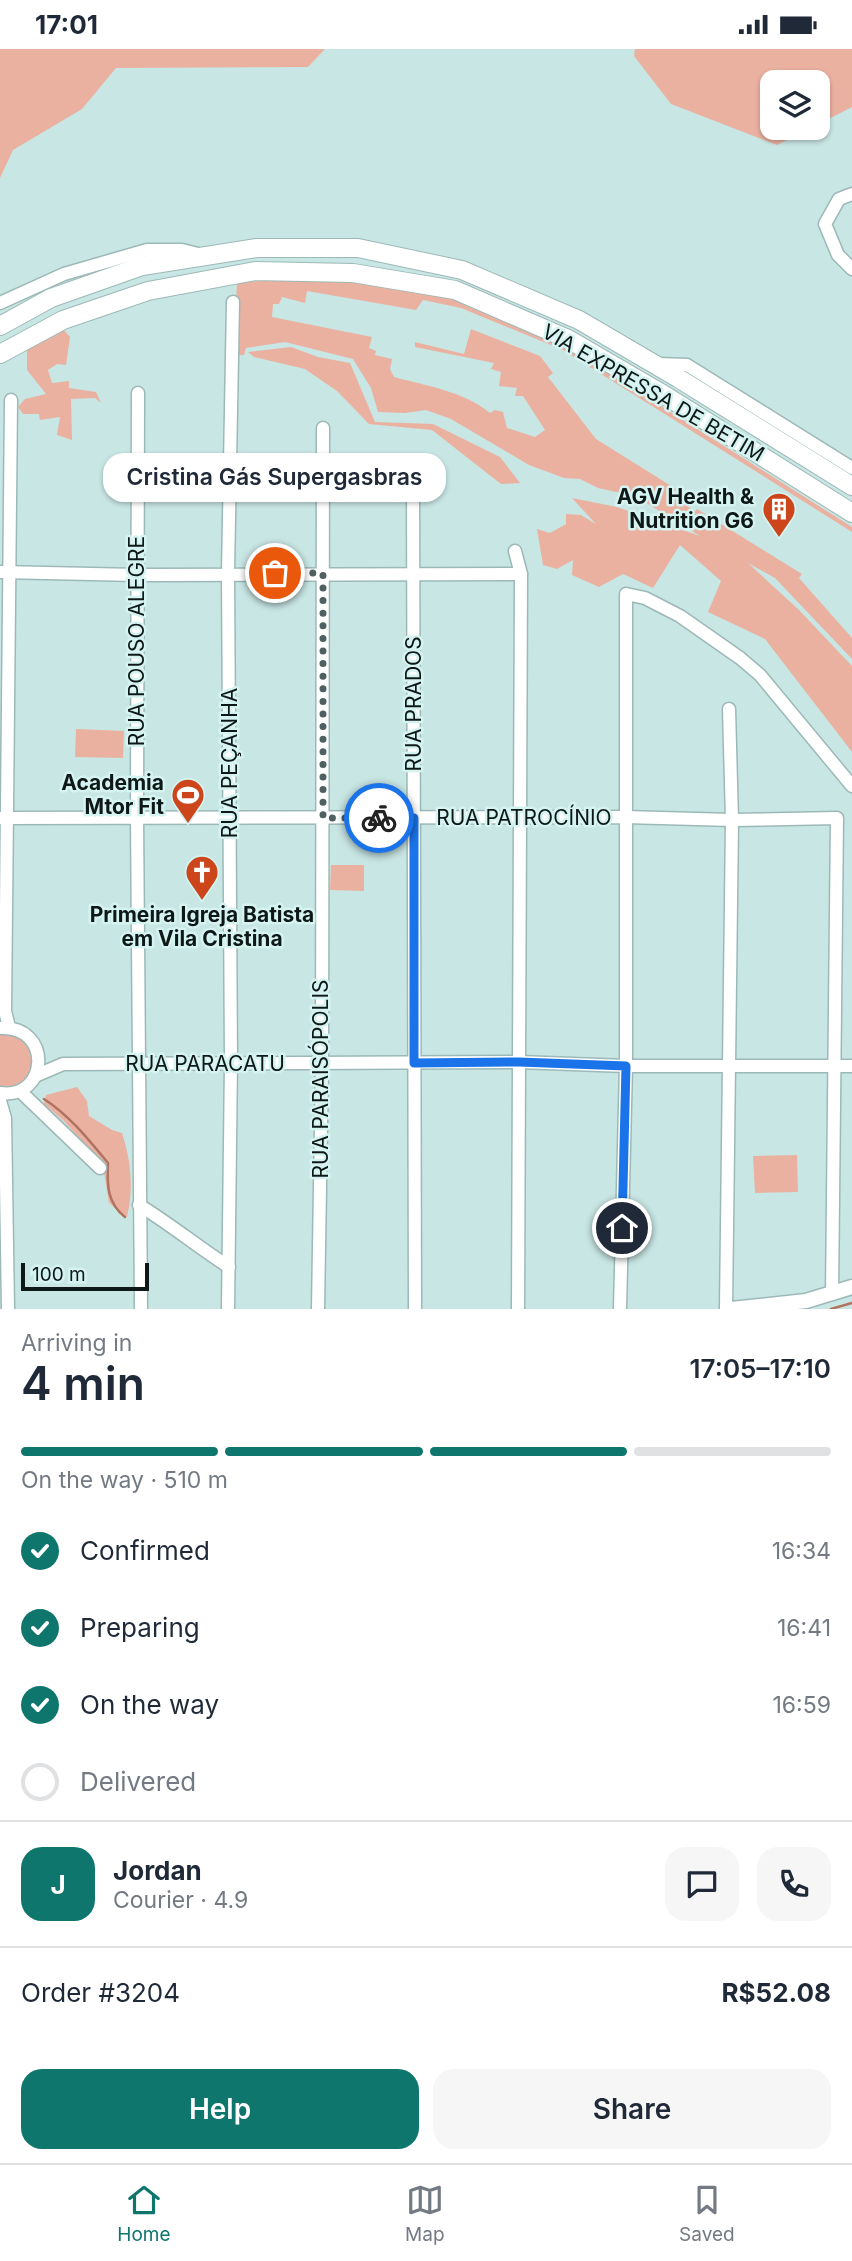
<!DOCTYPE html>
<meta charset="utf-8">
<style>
:root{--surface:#fff;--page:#f6f6f7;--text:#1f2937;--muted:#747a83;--line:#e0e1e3;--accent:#0f766e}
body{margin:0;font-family:Inter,sans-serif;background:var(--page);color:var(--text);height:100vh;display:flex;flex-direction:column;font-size:26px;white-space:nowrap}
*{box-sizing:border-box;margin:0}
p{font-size:23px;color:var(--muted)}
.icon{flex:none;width:38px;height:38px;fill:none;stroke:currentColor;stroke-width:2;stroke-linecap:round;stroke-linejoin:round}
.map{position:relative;height:1260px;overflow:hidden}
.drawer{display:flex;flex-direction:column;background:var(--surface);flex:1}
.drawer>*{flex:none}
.buttons{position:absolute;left:760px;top:21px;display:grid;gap:14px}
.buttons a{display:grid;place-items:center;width:70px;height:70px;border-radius:14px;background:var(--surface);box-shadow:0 2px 5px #0004;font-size:35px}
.scale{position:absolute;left:21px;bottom:18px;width:128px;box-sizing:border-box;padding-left:7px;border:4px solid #0d1817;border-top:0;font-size:19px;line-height:24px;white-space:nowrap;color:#0d1817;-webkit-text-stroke:5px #d5f3f1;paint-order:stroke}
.pin{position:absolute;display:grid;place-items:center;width:60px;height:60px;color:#fff;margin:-30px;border:4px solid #fff;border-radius:50%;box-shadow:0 2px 7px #0007}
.courier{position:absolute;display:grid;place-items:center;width:70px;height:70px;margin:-35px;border:5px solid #1a73e8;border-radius:50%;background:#fff;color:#222;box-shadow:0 2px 9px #0007}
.bubble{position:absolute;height:49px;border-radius:21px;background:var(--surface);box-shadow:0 2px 5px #0004;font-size:23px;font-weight:600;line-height:49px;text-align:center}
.head em{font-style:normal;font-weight:600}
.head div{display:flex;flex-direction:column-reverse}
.head{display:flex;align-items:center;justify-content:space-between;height:119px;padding:0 21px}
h1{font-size:46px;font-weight:600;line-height:52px}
.bar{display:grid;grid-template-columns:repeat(4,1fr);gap:10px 7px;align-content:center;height:84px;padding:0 21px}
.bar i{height:9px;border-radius:5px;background:var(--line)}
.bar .active{background:var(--accent)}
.bar p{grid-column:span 4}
.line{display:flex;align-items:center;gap:18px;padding:0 21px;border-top:2px solid var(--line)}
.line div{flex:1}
.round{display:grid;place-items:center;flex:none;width:74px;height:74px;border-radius:21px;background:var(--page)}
ol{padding:0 21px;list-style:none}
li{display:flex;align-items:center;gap:21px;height:77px}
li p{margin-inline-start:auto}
li .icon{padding:7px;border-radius:50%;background:var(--accent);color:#fff;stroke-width:4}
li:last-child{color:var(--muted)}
li i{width:38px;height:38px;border:4px solid var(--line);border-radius:50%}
.action{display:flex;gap:14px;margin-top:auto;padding:14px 21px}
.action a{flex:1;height:80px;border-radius:21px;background:var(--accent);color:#fff;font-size:28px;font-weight:600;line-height:80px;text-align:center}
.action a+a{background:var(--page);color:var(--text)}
.status{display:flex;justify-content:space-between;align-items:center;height:49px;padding:0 35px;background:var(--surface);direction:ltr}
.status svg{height:19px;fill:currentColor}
.dock{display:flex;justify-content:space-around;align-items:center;height:98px;border-top:2px solid var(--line);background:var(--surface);font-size:19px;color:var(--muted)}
.dock a{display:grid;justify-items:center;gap:4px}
.dock .active{color:var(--accent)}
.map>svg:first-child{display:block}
.green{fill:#ebb1a0}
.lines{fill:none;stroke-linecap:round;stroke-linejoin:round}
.stream{stroke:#b17260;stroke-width:2.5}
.minor-casing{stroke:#9cb9b7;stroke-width:15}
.major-casing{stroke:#9cb9b7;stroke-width:17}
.highway-casing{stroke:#9cb9b7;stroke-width:20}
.minor{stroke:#fff;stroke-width:12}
.major{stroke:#fff;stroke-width:14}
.highway{stroke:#fff;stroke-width:18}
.done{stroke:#4e605f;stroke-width:7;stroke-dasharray:0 12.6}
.route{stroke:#1a73e8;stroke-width:9}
.labels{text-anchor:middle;stroke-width:5;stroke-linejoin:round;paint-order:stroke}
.street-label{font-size:21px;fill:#0d1817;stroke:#d5f3f1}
.poi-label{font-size:21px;font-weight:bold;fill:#0d1817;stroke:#d5f3f1;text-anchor:end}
</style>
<div class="status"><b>17:01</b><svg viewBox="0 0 49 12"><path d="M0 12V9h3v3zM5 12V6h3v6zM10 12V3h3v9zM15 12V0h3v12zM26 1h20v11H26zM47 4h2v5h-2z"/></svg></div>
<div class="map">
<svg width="852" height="1260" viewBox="0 0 852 1260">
<rect width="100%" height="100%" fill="#c8e6e4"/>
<!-- green -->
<g class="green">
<polygon points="0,0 325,0 308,18 116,19 82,60 13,101 0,129"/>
<polygon points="635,0 852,0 852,58 817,76 817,33 772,33 772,79 811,79 777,96 671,55 634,7"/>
<path d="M322,227L467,252L571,300L852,478V483L563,301L461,259L423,251L416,261L307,242L305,254L282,248L279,255H273L272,268L372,288L369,299L376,302L375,306L392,310L390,320L394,328C427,337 463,342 490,364L495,361L503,363L507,379L535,388L545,381L523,347H515L517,339L499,337L501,323L491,320L494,314L415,298V293L464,305L471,280L540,307L553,324L548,328L596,390L676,440L673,447L695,462L697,460L802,525L799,529L852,589V610L775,529L748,514L799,561L852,617V703L765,590L708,563L721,532L680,496L653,539L623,525L599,538L572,526L573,511L557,520L543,516L537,480L550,484L566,475V465L581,466L596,475L572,449L617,458L700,487L635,447L598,439L580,430L564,429L529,416L451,370L426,361L405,364L378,363L371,339L353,310L285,293L246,299L244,306H233L237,234Z"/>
<polygon points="63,280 70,288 66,316 57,315 48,321 52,334 69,332 69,339 96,343 101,354 95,349 71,350 72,391 57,386 60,368 40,371 39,365 23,365 18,358 25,350 46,345 27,321 27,297"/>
<polygon points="291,298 318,308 350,314 375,373 433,375 500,408 520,434 501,435 432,381 369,375 337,342 305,320 254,308 248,303"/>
<polygon points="76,680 124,682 123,709 75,708"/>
<polygon points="331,816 364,816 364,842 330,841"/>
<polygon points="0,982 25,989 35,1005 28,1033 0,1043"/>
<path d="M77,1038L87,1052L89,1067L112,1081L122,1084C131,1111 134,1140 127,1168L109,1154L103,1117L64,1072L44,1055L46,1046Z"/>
<polygon points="797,1106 798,1143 755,1144 753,1107"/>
</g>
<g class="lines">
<!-- stream -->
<g class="stream">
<path d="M44,1050C70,1067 88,1090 108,1114C107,1136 107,1154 125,1168"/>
<polyline points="831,1260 852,1254"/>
</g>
<defs>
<g id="minor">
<polyline points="852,145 839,150 825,175 838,206 852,220"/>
<polyline points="0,254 64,225 147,201 182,201 202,206"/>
<polyline points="658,315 687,316 852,419"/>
<polyline points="138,344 137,767 141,1260"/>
<polyline points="413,429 415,1260"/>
<polyline points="515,502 521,525 518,1260"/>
<polyline points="0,523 137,526 521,525"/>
<polyline points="0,769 625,768 732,771 837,769 832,1245"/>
<polyline points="9,978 5,962 11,351"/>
<path d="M0,979C53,976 49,1051 0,1044"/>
<polyline points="35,1027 63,1015 519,1013 626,1017 852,1017"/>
<polyline points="20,1042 100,1119"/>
<polyline points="0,1052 5,1069 8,1260"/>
<path d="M139,1156C170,1175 198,1198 229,1218"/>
<polyline points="228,1260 231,1013 228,524 233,253"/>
<polyline points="318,1260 322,1016 323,379"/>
<polyline points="620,1260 626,1017 626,545 645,549 680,567 740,609 760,626 852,737"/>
<polyline points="726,1260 732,771 729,660"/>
</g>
<polyline id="major" points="731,1260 806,1252 852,1238"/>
<g id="highway">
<polyline points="0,277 51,249 142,217 257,199 358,199 462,221 579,271 678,329 852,437"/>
<polyline points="0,305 63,271 148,242 255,222 353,224 455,241 568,290 666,347 852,464"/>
</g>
</defs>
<!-- minor casing -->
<use href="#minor" class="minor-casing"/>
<!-- major casing -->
<use href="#major" class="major-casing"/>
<!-- highway casing -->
<use href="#highway" class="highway-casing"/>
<!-- minor -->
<use href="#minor" class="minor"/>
<!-- major -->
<use href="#major" class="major"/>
<!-- highway -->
<use href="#highway" class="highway"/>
</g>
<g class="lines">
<!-- done -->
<polyline class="done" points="275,524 323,524 323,769 379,769"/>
<!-- route -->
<polyline class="route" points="379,769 414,769 414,1014 519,1013 626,1017 622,1179"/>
</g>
<!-- icons -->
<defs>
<symbol id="building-pin" viewBox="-11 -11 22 30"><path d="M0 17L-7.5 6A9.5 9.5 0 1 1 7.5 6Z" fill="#cd451a" stroke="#d5f3f1"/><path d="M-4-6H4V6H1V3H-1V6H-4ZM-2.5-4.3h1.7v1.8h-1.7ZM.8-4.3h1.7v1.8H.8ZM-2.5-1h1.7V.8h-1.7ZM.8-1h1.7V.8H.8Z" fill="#fff"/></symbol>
<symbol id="stadium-pin" viewBox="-11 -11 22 30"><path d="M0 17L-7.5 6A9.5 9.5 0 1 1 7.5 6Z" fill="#cd451a" stroke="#d5f3f1"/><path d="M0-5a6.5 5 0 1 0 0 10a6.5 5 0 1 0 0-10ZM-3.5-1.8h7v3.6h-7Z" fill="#fff"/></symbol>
<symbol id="church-pin" viewBox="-11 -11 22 30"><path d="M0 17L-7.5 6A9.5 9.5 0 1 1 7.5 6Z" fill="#cd451a" stroke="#d5f3f1"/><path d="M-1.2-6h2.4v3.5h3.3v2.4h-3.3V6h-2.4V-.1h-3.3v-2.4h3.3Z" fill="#fff"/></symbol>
</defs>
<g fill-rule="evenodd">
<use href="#building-pin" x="760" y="441" width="38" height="52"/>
<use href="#stadium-pin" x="169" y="727" width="38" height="52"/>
<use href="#church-pin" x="183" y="804" width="38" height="52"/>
</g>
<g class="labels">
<!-- street labels -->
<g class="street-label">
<text transform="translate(653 344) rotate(30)" y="7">VIA EXPRESSA DE BETIM</text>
<text transform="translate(137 592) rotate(-90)" y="7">RUA POUSO ALEGRE</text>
<text transform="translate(414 655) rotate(-90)" y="7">RUA PRADOS</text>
<text transform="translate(230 714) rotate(-90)" y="7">RUA PEÇANHA</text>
<text x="524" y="776">RUA PATROCÍNIO</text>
<text x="205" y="1022">RUA PARACATU</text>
<text transform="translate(321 1030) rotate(-90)" y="7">RUA PARAISÓPOLIS</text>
</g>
<!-- poi labels -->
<g class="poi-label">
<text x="754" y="455">AGV Health &amp;<tspan x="754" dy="24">Nutrition G6</tspan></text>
<text x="164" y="741">Academia<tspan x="164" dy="24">Mtor Fit</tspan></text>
<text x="202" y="873" text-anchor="middle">Primeira Igreja Batista<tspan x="202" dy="24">em Vila Cristina</tspan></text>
</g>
</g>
</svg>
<div class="buttons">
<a><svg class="icon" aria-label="layers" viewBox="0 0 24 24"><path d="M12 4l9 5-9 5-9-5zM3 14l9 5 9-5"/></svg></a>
</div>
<div class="scale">100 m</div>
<div class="pin" style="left:275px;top:524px;background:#ea580c"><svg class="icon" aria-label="bag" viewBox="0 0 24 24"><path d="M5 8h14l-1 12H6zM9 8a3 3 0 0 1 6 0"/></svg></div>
<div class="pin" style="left:622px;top:1179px;background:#1f2937"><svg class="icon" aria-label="home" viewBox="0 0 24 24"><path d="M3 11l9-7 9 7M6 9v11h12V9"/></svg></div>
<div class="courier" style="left:379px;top:769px"><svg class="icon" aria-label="bike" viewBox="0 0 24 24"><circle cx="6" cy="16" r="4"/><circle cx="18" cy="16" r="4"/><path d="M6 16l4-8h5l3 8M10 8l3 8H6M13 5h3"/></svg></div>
<div class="bubble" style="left:103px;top:404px;width:343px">Cristina Gás Supergasbras</div>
</div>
<section class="drawer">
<div class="head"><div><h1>4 min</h1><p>Arriving in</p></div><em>17:05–17:10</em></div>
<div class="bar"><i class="active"></i><i class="active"></i><i class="active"></i><i></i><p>On the way · 510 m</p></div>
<ol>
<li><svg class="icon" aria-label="check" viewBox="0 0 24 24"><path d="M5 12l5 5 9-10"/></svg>Confirmed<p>16:34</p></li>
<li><svg class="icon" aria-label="check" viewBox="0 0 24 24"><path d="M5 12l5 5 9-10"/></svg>Preparing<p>16:41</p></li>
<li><svg class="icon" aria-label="check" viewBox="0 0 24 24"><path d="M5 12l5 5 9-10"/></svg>On the way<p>16:59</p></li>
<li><i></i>Delivered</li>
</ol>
<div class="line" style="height:126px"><b class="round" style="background:var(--accent);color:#fff">J</b><div><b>Jordan</b><p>Courier · 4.9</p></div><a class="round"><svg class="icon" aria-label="chat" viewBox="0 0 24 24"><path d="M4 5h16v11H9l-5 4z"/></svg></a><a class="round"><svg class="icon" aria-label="phone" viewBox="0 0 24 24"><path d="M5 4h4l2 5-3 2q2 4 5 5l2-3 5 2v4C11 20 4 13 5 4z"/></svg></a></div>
<div class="line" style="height:91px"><div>Order #3204</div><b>R$52.08</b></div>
<div class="action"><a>Help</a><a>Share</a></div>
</section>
<nav class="dock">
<a class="active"><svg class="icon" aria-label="home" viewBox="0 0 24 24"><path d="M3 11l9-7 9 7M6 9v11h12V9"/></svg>Home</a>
<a><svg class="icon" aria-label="map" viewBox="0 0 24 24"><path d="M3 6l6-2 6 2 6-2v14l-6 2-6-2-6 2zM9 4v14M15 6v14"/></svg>Map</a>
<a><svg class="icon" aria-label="saved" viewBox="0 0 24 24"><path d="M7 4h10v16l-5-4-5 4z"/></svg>Saved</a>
</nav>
